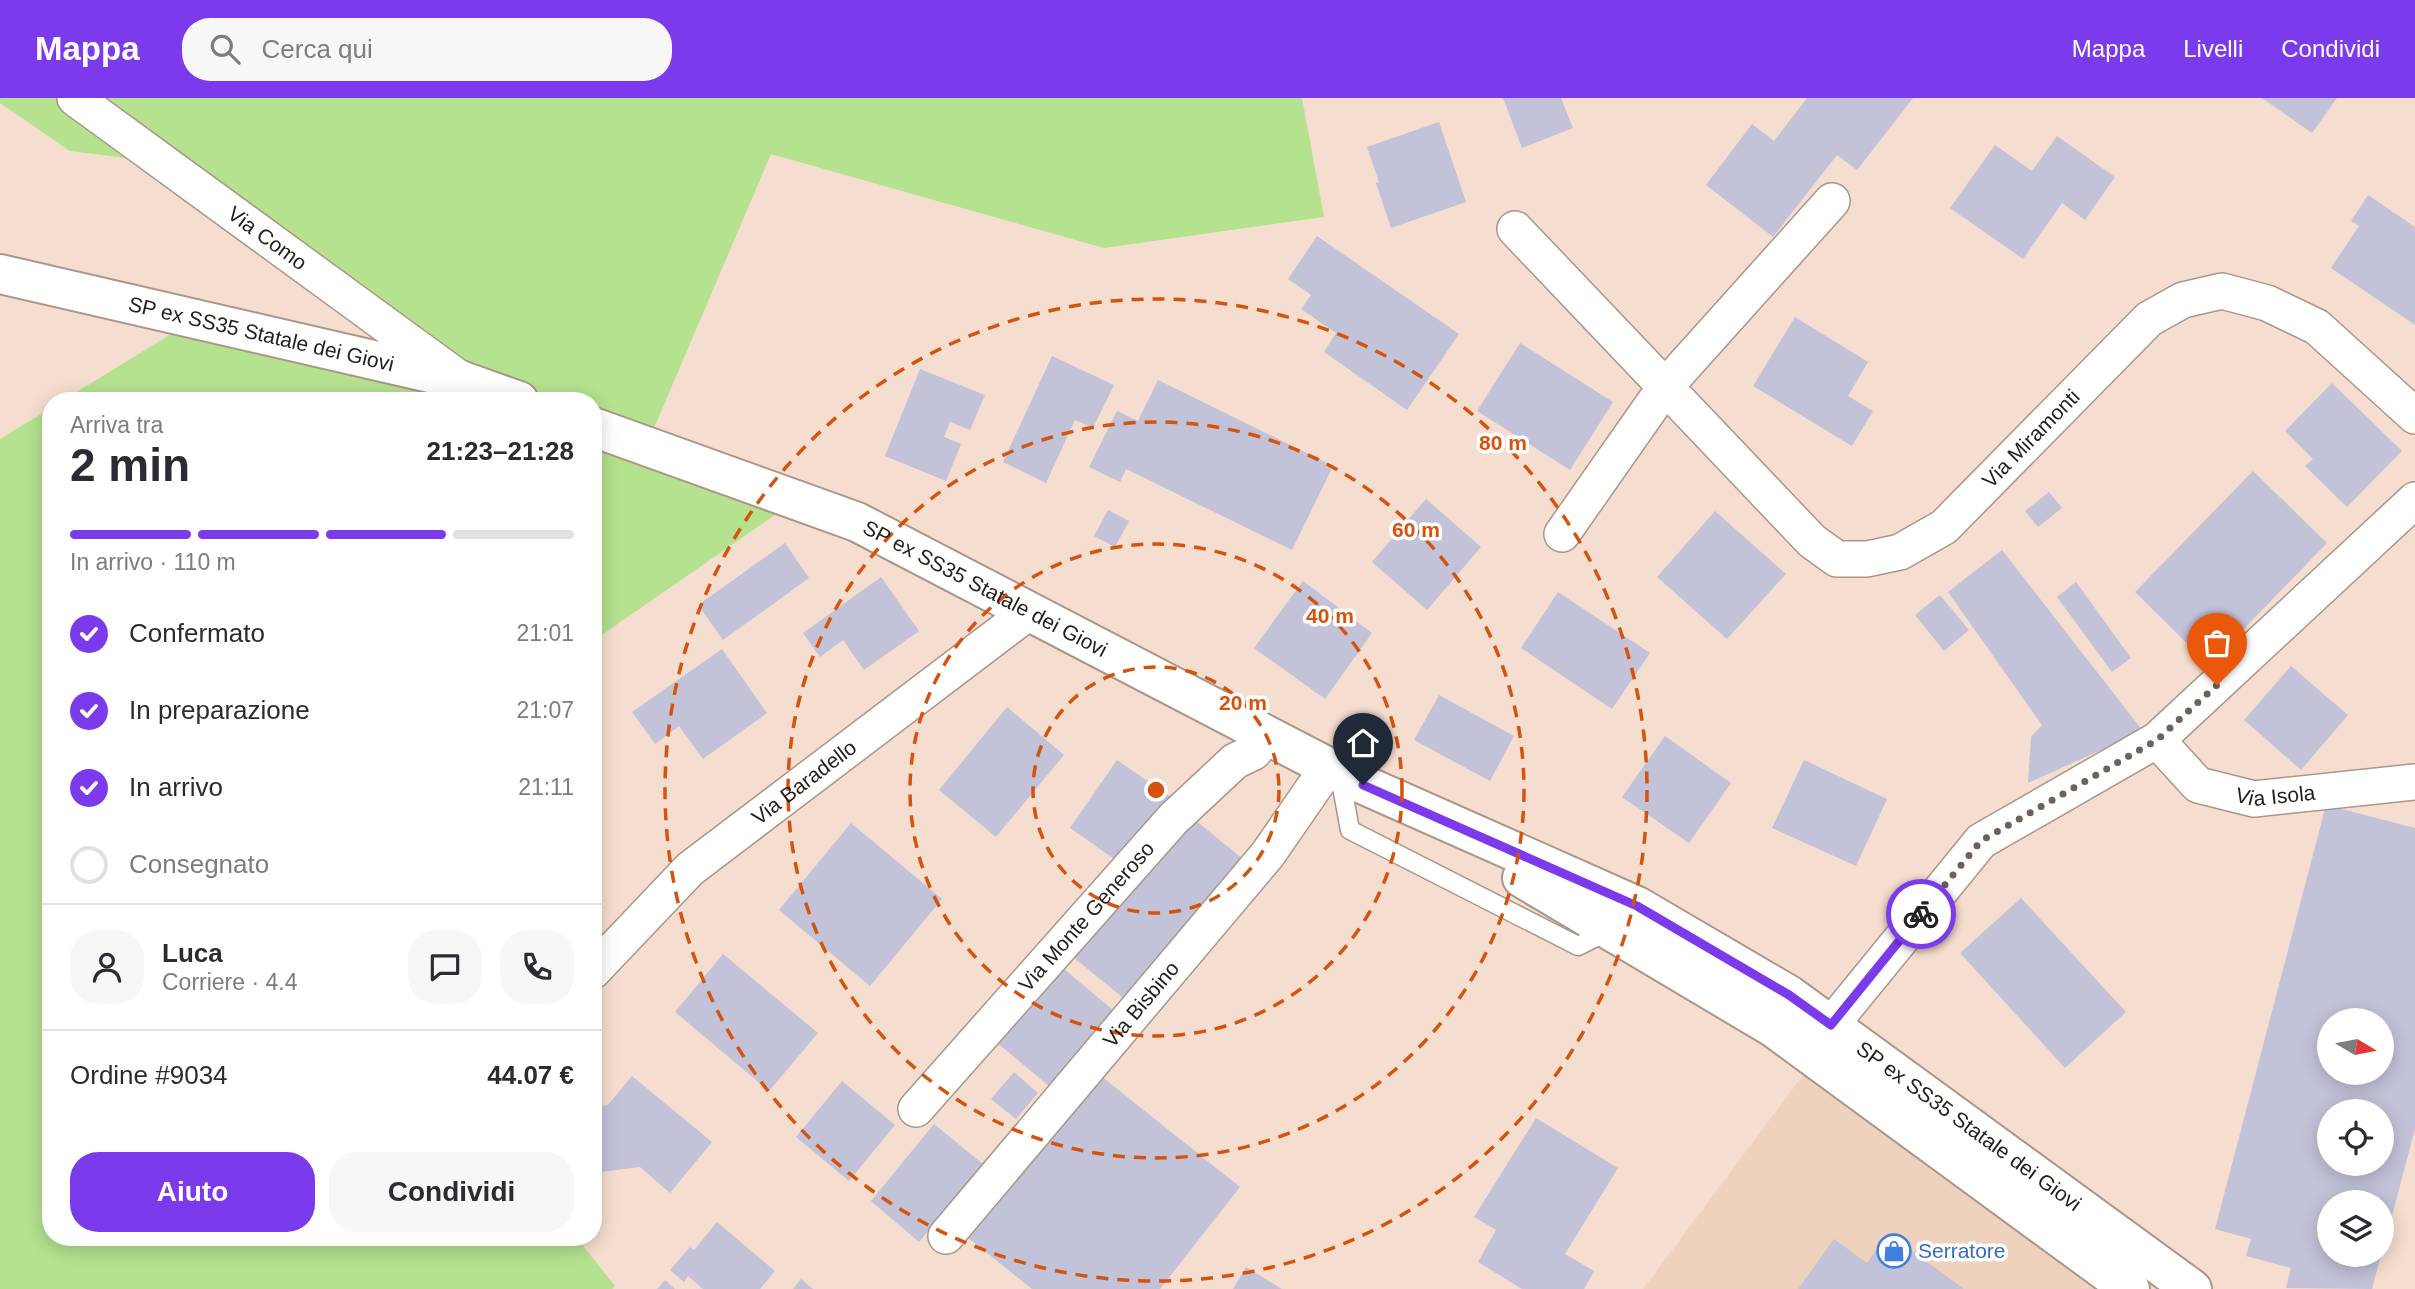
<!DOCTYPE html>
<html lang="it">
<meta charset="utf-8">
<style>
:root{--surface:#fff;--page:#f7f7f7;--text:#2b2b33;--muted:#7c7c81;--line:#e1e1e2;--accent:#7c3aed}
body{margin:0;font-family:Arial,sans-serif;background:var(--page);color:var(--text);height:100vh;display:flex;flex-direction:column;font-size:26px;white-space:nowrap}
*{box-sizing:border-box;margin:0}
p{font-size:23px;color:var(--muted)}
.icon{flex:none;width:38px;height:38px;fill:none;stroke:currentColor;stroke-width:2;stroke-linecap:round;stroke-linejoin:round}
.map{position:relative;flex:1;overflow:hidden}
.sheet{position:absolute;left:42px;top:294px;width:560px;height:854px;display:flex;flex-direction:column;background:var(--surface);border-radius:28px;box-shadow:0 4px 18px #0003}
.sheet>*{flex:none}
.needle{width:46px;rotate:100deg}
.fabs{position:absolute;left:2317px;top:910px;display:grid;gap:14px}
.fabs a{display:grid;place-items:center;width:77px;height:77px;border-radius:50%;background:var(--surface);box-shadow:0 4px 18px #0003;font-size:35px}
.pin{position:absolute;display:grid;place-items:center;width:60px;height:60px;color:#fff;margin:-72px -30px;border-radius:50% 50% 50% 0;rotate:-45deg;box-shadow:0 0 7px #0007}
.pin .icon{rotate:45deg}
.courier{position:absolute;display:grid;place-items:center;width:70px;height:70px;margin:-35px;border:5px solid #7c3aed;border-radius:50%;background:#fff;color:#222;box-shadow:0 2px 9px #0007}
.headline em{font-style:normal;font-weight:700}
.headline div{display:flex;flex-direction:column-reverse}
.headline{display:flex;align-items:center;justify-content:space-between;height:119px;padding:0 28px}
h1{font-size:46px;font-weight:700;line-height:52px}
.bar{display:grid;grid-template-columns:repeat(4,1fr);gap:10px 7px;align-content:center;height:84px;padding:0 28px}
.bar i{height:9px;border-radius:5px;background:var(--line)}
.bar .selected{background:var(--accent)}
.bar p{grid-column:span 4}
.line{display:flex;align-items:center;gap:18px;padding:0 28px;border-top:2px solid var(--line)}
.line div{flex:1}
.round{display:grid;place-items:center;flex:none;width:74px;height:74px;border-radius:28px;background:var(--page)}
ol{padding:0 28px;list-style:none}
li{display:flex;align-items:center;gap:21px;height:77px}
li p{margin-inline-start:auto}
li .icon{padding:7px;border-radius:50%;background:var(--accent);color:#fff;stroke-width:4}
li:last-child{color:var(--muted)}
li i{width:38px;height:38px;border:4px solid var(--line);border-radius:50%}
.primary-button{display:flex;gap:14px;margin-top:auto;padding:14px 28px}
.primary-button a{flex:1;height:80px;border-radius:28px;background:var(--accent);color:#fff;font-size:28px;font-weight:700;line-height:80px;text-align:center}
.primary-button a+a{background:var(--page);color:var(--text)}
header{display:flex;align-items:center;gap:42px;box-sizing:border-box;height:98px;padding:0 35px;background:var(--accent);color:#fff}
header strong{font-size:33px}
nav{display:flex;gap:38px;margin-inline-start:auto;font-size:24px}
.search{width:490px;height:63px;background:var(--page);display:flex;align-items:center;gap:18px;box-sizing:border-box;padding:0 24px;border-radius:28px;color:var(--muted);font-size:26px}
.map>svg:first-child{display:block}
.built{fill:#efd2be}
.green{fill:#b4e28e}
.building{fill:#c2c2d9;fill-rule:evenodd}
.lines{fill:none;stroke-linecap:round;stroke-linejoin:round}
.service-casing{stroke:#ab9688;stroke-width:21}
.minor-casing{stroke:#ab9688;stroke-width:38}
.primary-casing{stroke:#ab9688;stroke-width:42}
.service{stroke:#fff;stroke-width:18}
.minor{stroke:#fff;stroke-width:35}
.primary{stroke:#fff;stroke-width:38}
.done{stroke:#6e6158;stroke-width:7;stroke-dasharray:0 12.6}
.route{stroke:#7c3aed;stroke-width:9}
.ring{fill:none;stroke:#d5530d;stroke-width:3.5;stroke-dasharray:12 9}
.labels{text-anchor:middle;stroke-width:7;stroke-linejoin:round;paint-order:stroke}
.street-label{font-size:21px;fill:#261e18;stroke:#fff}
.shop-label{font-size:21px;fill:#366cbe;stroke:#fff;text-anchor:start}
.centre{fill:#d5530d;stroke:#fff;stroke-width:3.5}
.ring-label{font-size:21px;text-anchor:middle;font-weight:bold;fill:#d5530d;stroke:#fff;stroke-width:7;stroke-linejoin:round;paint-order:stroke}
</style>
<header>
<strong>Mappa</strong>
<div class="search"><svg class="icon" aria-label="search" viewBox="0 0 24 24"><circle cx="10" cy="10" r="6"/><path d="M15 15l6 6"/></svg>Cerca qui</div>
<nav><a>Mappa</a><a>Livelli</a><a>Condividi</a></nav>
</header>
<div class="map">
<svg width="2415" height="1191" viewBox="0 0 2415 1191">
<rect width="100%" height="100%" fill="#f5decf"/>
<!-- built -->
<polygon class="built" points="1807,972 2111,1191 1643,1191"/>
<!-- green -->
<g class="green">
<polygon points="0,0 1302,0 1324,119 1104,150 771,56 654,330 779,414 593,543 593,303 62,303 194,222 415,272 158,64 70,53 0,5"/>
<polygon points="51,310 51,1139 576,1139 615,1188 612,1191 0,1191 0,341"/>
</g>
<!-- building -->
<g class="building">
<polygon points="1503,0 1561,0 1573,30 1522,50"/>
<polygon points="1807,0 1913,0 1857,72 1837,57 1773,139 1706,87 1752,26 1774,43"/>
<polygon points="2262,0 2337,0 2312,35"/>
<polygon points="1439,24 1466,104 1391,130 1376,85 1379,84 1367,49"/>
<polygon points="2057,38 2115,79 2085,122 2062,105 2023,161 1950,110 1995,47 2032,73"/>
<polygon points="2368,97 2415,129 2415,227 2331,170 2359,128 2351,123"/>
<polygon points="1317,138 1459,236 1407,312 1324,254 1336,235 1301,211 1311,197 1288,181"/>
<polygon points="1795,219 1868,264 1848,298 1873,313 1852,348 1753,288"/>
<polygon points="1520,245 1613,304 1570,372 1477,313"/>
<polygon points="1052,258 1114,287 1093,330 1075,322 1046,385 1003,364"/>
<polygon points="920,271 985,297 970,332 950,324 944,339 961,346 946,383 885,358"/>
<polygon points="1158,282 1333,368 1292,452 1126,371 1120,384 1089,369 1117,313 1138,323"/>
<polygon points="2332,285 2402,353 2347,409 2305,368 2313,361 2285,333"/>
<polygon points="2253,373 2327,445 2209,567 2135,494"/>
<polygon points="2049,394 2062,410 2038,429 2025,413"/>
<polygon points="1426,401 1481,449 1427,512 1372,464"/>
<polygon points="1108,412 1129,423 1115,449 1094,438"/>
<polygon points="1715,413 1786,476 1727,541 1657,479"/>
<polygon points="785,445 809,480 723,542 698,507"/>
<polygon points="2002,452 2143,633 2028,685 2031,639 2042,627 1948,494"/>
<polygon points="881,479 919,533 864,572 843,542 820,559 803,535"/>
<polygon points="1303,483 1372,535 1325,601 1254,550"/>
<polygon points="2076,484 2131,560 2112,574 2057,499"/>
<polygon points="1558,494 1650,555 1612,611 1521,550"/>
<polygon points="1940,497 1969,532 1944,553 1915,517"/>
<polygon points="722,551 767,615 703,661 679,628 655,646 632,614"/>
<polygon points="2291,568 2348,617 2301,672 2244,622"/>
<polygon points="1439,597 1514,638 1490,683 1414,642"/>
<polygon points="1007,609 1064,657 996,739 939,692"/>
<polygon points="1665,638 1731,685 1689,745 1622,699"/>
<polygon points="1117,662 1174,701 1127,770 1070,730"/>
<polygon points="1804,662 1887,701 1856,768 1772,730"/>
<path d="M2326,707L2415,730V1031L2383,1152L2382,1104H2329V1157H2381L2372,1191L2286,1190L2291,1170L2246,1158L2251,1141L2215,1131ZM2329,922H2382V975H2329ZM2329,1013H2382V1066H2329Z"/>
<polygon points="1189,717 1249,766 1132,907 1073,859"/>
<polygon points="851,725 942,801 870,888 779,812"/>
<polygon points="2021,800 2126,914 2065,970 1960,855"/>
<polygon points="723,856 818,935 769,993 675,914"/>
<polygon points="1058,866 1113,912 1050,989 995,943"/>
<polygon points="1014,974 1038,995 1016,1021 991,1001"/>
<polygon points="1096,974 1240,1089 1160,1191 1032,1191 967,1139"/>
<polygon points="632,978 712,1044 670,1095 640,1069 593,1075 593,1009 608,1007"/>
<polygon points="842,983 895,1027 849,1083 796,1039"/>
<polygon points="1536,1020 1618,1070 1565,1156 1594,1173 1584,1191 1522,1191 1478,1164 1496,1132 1474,1119"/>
<polygon points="934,1026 983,1066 919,1144 871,1103"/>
<polygon points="717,1124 775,1173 760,1191 703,1191 688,1178 684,1184 670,1172 690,1149 694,1152"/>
<polygon points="1888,1135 1964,1191 1798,1191 1834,1141 1867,1165"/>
<polygon points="1246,1169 1282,1191 1233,1191"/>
<polygon points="801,1181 813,1191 793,1191"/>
<polygon points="665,1182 675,1191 657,1191"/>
</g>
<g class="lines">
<defs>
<polyline id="service" points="1340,678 1350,732 1578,848 1610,832"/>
<g id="minor">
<path id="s1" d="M75,0L460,281"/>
<path id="s2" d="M1515,131L1812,443L1837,461H1867L1900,454L1944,429L2149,221L2183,202L2222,193L2267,205L2317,229L2415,318"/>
<polyline points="1562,436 1665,289 1832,103"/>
<path id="s3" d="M2157,642L2198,687L2254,701L2415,684"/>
<path id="s4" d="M593,873L690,771L1030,513"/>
<polyline points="1831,927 1981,743 2157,642 2415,402"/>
<path id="s5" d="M916,1011L1173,721L1235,663L1254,654L1266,636"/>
<path id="s6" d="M946,1138L1268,756L1328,669"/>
</g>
<g id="primary">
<path id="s7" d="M0,176L460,282L519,303"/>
<path id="s8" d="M593,329L857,424L1353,682L1637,808L1789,897L2192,1191"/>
<polyline points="1522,780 1774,930 2130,1191"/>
</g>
</defs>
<!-- service casing -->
<use href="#service" class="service-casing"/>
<!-- minor casing -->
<use href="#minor" class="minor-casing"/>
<!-- primary casing -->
<use href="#primary" class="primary-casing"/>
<!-- service -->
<use href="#service" class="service"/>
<!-- minor -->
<use href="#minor" class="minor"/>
<!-- primary -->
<use href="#primary" class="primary"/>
</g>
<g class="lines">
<!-- done -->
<polyline class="done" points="1921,816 1981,743 2157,642 2217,587"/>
<!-- route -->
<polyline class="route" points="1363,687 1637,808 1789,897 1831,927 1921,816"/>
</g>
<!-- distance rings -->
<g class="ring">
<circle cx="1156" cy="692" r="123"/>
<circle cx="1156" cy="692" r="246"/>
<circle cx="1156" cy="692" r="368"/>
<circle cx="1156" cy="692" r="491"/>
</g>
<!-- icons -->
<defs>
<symbol id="shop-ring" viewBox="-11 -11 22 22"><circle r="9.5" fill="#fff" stroke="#3f7fe0" stroke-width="1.5"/><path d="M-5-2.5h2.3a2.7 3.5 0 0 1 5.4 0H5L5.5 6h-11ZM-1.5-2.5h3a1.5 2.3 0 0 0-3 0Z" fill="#3f7fe0"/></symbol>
</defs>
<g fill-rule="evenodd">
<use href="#shop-ring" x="1875" y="1134" width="38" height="38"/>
</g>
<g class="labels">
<!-- street labels -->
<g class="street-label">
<text dy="7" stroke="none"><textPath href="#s1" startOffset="238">Via Como</textPath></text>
<text dy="7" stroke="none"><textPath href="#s7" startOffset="268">SP ex SS35 Statale dei Giovi</textPath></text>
<text dy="7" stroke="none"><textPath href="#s2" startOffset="700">Via Miramonti</textPath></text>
<text dy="7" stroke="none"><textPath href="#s8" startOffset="425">SP ex SS35 Statale dei Giovi</textPath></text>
<text dy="7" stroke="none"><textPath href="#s4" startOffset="284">Via Baradello</textPath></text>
<text dy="7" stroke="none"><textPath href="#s3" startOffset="140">Via Isola</textPath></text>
<text dy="7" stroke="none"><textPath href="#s5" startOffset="257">Via Monte Generoso</textPath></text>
<text dy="7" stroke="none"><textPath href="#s6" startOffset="303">Via Bisbino</textPath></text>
<text dy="7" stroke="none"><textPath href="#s8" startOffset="1549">SP ex SS35 Statale dei Giovi</textPath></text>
</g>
<!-- shop labels -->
<g class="shop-label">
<text x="1918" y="1160">Serratore</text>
</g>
</g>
<circle cx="1156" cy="692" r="10" class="centre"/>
<g class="ring-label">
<text x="1503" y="352">80 m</text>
<text x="1416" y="439">60 m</text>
<text x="1330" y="525">40 m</text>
<text x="1243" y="612">20 m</text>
</g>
</svg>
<div class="fabs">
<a><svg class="needle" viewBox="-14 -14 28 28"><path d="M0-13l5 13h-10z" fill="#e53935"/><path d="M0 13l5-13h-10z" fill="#7c7c81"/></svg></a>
<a><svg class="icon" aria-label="locate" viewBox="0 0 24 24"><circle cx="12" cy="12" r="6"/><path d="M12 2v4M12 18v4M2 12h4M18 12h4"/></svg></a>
<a><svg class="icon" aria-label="layers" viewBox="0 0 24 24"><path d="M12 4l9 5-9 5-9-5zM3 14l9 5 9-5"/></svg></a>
</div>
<div class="pin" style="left:2217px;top:587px;background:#ea580c"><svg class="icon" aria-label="bag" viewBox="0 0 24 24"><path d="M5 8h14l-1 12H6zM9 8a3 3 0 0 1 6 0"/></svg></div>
<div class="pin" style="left:1363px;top:687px;background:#1f2937"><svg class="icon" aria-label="home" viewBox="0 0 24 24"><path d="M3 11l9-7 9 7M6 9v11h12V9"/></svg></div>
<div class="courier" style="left:1921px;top:816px"><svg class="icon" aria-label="bike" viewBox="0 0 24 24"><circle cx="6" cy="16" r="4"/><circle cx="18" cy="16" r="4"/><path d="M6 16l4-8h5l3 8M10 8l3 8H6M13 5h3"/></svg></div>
<section class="sheet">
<div class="headline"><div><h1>2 min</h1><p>Arriva tra</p></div><em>21:23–21:28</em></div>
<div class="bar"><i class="selected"></i><i class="selected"></i><i class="selected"></i><i></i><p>In arrivo · 110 m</p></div>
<ol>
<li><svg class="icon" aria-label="check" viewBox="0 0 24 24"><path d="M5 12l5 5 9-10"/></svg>Confermato<p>21:01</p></li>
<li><svg class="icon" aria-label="check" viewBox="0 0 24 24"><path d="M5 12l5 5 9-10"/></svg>In preparazione<p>21:07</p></li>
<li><svg class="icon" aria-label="check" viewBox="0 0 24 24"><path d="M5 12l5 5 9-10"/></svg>In arrivo<p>21:11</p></li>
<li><i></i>Consegnato</li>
</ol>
<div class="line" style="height:126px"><a class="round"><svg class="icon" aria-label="person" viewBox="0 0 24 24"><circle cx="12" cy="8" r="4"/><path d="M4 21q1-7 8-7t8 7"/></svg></a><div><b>Luca</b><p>Corriere · 4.4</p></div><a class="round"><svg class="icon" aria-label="chat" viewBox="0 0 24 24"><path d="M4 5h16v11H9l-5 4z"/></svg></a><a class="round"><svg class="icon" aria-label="phone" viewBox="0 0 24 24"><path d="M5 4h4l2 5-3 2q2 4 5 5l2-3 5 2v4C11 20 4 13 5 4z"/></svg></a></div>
<div class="line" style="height:91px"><div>Ordine #9034</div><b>44.07 €</b></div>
<div class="primary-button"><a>Aiuto</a><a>Condividi</a></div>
</section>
</div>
